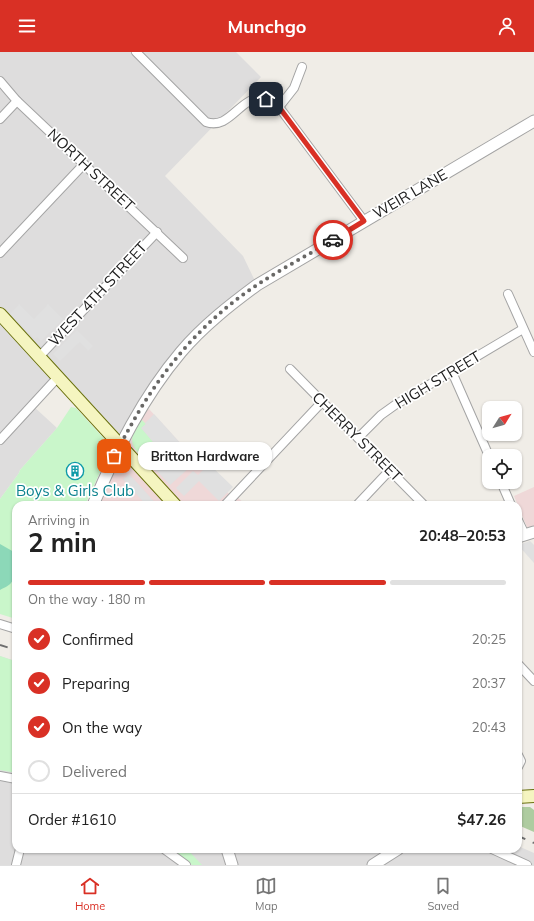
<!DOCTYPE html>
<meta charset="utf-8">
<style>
:root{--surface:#fff;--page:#f6f6f6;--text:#222;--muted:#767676;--line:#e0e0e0;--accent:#d93025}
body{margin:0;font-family:Mulish,sans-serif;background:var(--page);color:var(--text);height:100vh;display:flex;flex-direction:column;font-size:15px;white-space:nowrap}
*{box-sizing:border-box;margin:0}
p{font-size:13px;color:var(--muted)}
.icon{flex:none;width:22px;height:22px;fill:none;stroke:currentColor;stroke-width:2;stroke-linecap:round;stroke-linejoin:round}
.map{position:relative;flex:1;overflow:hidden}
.panel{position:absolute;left:12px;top:449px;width:510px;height:352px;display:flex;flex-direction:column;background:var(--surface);border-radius:12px;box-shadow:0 1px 3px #0004}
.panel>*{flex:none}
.needle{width:26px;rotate:53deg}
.buttons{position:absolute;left:482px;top:349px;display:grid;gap:8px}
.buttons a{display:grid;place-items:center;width:40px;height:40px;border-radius:8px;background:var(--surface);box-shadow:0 1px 3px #0004;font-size:20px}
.pin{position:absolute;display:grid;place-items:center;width:34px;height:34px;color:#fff;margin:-17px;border-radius:8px;box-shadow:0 2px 6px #0006}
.courier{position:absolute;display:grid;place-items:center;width:40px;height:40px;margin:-20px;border:3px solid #d93025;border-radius:50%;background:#fff;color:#222;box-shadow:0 1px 5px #0007}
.bubble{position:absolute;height:28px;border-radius:12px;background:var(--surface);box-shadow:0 1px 3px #0004;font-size:13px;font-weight:700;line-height:28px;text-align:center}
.headline em{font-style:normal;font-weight:700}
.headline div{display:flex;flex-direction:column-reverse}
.headline{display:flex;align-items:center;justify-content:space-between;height:68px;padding:0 16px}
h1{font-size:26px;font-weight:700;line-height:30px}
.bar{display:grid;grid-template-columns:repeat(4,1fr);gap:6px 4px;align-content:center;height:48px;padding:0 16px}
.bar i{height:5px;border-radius:3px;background:var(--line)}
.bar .on{background:var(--accent)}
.bar p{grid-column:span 4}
.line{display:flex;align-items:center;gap:10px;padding:0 16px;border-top:1px solid var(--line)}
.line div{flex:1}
ol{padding:0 16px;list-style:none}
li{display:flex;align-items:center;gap:12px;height:44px}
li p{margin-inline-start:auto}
li .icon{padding:4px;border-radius:50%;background:var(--accent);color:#fff;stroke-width:4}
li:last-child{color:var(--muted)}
li i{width:22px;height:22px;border:2px solid var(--line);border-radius:50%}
header{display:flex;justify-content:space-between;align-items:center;height:52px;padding:0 16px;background:var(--accent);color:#fff;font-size:18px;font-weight:700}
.menu{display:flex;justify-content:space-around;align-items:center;height:56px;border-top:1px solid var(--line);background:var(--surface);font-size:11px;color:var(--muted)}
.menu a{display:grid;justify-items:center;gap:2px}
.menu .on{color:var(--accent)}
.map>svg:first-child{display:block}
.residential{fill:#dedddd}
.commercial{fill:#efd8d8}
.forest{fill:#aecca0}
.park{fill:#c9f6ca}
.pitch{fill:#8cd8b8}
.parking{fill:#e0e0e0}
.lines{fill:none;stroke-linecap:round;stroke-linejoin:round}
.minor-casing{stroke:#a4a4a4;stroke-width:10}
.tertiary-casing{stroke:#a4a4a4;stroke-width:13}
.secondary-casing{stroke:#6a710e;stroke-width:14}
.minor{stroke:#fff;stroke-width:8}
.tertiary{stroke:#fff;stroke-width:11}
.secondary{stroke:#f5f5c0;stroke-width:12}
.rail{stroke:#6e6e6e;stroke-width:2;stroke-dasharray:8 8;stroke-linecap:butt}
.done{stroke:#696866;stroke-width:4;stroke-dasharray:0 7.2}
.route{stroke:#d93025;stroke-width:5}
.labels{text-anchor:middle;stroke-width:3.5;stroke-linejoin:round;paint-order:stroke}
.street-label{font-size:15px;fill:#202020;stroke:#fff}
.culture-label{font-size:15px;fill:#0d838f;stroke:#fff}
</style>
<header><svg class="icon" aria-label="menu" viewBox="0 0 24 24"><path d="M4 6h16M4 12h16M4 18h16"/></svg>Munchgo<svg class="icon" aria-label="person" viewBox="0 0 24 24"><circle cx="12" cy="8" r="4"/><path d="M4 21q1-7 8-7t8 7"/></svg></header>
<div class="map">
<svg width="534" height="813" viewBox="0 0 534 813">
<rect width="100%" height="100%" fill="#f0ede7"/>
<!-- residential -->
<g class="residential">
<polygon points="0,0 236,0 261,25 165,124 243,204 257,233 181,300 121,393 58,325 32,353 57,376 20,418 19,421 0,447"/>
<polygon points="0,604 12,608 16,612 16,797 187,797 190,800 219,797 518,797 518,794 534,801 534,813 0,813"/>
</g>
<!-- commercial -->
<g class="commercial">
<polygon points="149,357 192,404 230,443 237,445 246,453 97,453 137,368"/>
<polygon points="534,435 534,487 532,487 514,444"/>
</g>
<!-- forest -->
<polygon class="forest" points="518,755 530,755 534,758 534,780 518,773"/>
<!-- park -->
<g class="park">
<polygon points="71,355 76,356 109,392 111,396 85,453 16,453 16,567 0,562 0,447 19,421 20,418 57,376"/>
<path d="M140,368H142L146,372L142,376L154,391L140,403C127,389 132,383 140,368Z"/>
<polygon points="0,604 12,608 16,612 16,721 0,718"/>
<polygon points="171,797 187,797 202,813 192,813"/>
</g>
<!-- pitch -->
<path class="pitch" d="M0,492L14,500C17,510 18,523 11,531C9,534 3,536 0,538Z"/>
<!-- parking -->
<g class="parking">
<polygon points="19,252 34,267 48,252 63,267 41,289 37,285 35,287 10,262"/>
<polygon points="77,278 93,294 88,299 80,290 60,309 53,302"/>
<polygon points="154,362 192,404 184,411 189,416 170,433 141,402 154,391 141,376 146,372 145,371"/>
<polygon points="209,412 233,435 219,449 199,429 184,444 176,436 193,419 198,423"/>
<polygon points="129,422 143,437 157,453 146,453 123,427"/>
<polygon points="530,489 534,493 534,511 518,493"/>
</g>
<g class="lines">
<defs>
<g id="minor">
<path d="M136,0L206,70C231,79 241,41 265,47C270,48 274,52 279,55L364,169"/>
<polyline points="0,29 17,49 183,206"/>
<polyline points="279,55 294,36 302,15"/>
<polyline points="0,67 17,49"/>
<polyline points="0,201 84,112"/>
<polyline points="508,242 534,300"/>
<polyline points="39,305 157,180"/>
<polyline points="290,317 424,453"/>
<polyline points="452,320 489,404"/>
<polyline points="358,386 381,363 395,353 523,277"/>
<polyline points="0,388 58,325"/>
<polyline points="501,430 511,453"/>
<polyline points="225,453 322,350"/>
<polyline points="357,453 390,418"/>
<polyline points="518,468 525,483"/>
<polyline points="0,572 16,577"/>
<polyline points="518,612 534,629"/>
<polyline points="518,703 521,709 518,715"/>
<polyline points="0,724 16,727"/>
<polyline points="164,797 186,813"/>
<polyline points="492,797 527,813"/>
<polyline points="16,813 20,797"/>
</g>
<g id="tertiary">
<path d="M93,453C116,399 143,345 181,300C203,274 230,253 257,233L534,69"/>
<polyline points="518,485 534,480"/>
<polyline points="227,797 232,813"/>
<polyline points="373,813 398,797"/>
</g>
<g id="secondary">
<polyline points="0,262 175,453"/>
<polyline points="518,745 534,744"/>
</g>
</defs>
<!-- minor casing -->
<use href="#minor" class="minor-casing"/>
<!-- tertiary casing -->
<use href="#tertiary" class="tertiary-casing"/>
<!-- secondary casing -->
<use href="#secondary" class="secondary-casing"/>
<!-- minor -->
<use href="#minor" class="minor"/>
<!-- tertiary -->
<use href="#tertiary" class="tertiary"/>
<!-- secondary -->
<use href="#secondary" class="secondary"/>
<!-- rail -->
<g class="rail">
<polyline points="0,593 16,598"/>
<polyline points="518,784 534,791"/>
</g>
</g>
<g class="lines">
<!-- done -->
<path class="done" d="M114,404C127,381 139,357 154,336C181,296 217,259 257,233C281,217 308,203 333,188"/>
<!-- route -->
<polyline class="route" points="266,47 279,55 364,169 333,188"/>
</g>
<!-- icons -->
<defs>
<symbol id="building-ring" viewBox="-11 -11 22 22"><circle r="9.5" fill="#fff" stroke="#0f9aa8" stroke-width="1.5"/><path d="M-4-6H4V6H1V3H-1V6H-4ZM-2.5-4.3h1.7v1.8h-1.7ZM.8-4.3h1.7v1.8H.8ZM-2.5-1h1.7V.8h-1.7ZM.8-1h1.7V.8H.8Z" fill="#0f9aa8"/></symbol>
</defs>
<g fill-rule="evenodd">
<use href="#building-ring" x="65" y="409" width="20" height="20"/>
</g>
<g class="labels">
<!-- street labels -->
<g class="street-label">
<text transform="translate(91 118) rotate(43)" y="5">NORTH STREET</text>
<text transform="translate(410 142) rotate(-30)" y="5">WEIR LANE</text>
<text transform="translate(98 242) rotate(-47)" y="5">WEST 4TH STREET</text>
<text transform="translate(438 328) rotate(-31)" y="5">HIGH STREET</text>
<text transform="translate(357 385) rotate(45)" y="5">CHERRY STREET</text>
</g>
<!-- culture labels -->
<g class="culture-label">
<text x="75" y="444">Boys &amp; Girls Club</text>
</g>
</g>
</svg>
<div class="buttons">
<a><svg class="needle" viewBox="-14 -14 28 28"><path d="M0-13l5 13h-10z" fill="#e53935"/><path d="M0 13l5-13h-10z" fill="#767676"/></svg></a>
<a><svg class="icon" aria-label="locate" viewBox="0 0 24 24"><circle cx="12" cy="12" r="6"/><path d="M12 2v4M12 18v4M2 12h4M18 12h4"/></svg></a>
</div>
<div class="pin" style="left:114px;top:404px;background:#ea580c"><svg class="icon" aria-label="bag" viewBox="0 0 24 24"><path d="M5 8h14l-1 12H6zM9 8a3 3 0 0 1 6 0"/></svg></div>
<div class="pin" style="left:266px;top:47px;background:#1f2937"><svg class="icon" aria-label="home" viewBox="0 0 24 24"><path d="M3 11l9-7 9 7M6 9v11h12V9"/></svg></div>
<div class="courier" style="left:333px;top:188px"><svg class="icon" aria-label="car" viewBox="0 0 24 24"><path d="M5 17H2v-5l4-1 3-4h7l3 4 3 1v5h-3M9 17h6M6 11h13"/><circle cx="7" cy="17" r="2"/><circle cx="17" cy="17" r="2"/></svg></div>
<div class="bubble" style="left:138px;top:390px;width:134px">Britton Hardware</div>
<section class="panel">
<div class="headline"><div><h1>2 min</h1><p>Arriving in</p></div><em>20:48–20:53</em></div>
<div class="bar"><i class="on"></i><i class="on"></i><i class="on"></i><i></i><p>On the way · 180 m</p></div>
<ol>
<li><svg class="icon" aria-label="check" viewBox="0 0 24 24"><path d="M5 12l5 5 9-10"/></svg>Confirmed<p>20:25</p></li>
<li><svg class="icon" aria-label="check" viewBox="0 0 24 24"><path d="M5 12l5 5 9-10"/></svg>Preparing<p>20:37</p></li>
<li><svg class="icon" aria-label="check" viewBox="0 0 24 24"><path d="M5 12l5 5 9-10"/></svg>On the way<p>20:43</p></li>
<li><i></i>Delivered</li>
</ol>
<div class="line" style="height:52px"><div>Order #1610</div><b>$47.26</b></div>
</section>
</div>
<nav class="menu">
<a class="on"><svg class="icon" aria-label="home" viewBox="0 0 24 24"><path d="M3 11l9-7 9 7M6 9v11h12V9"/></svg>Home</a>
<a><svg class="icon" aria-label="map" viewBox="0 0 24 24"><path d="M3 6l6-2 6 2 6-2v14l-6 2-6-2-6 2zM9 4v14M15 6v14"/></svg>Map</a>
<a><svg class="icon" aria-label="saved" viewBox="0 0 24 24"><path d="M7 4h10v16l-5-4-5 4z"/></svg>Saved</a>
</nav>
